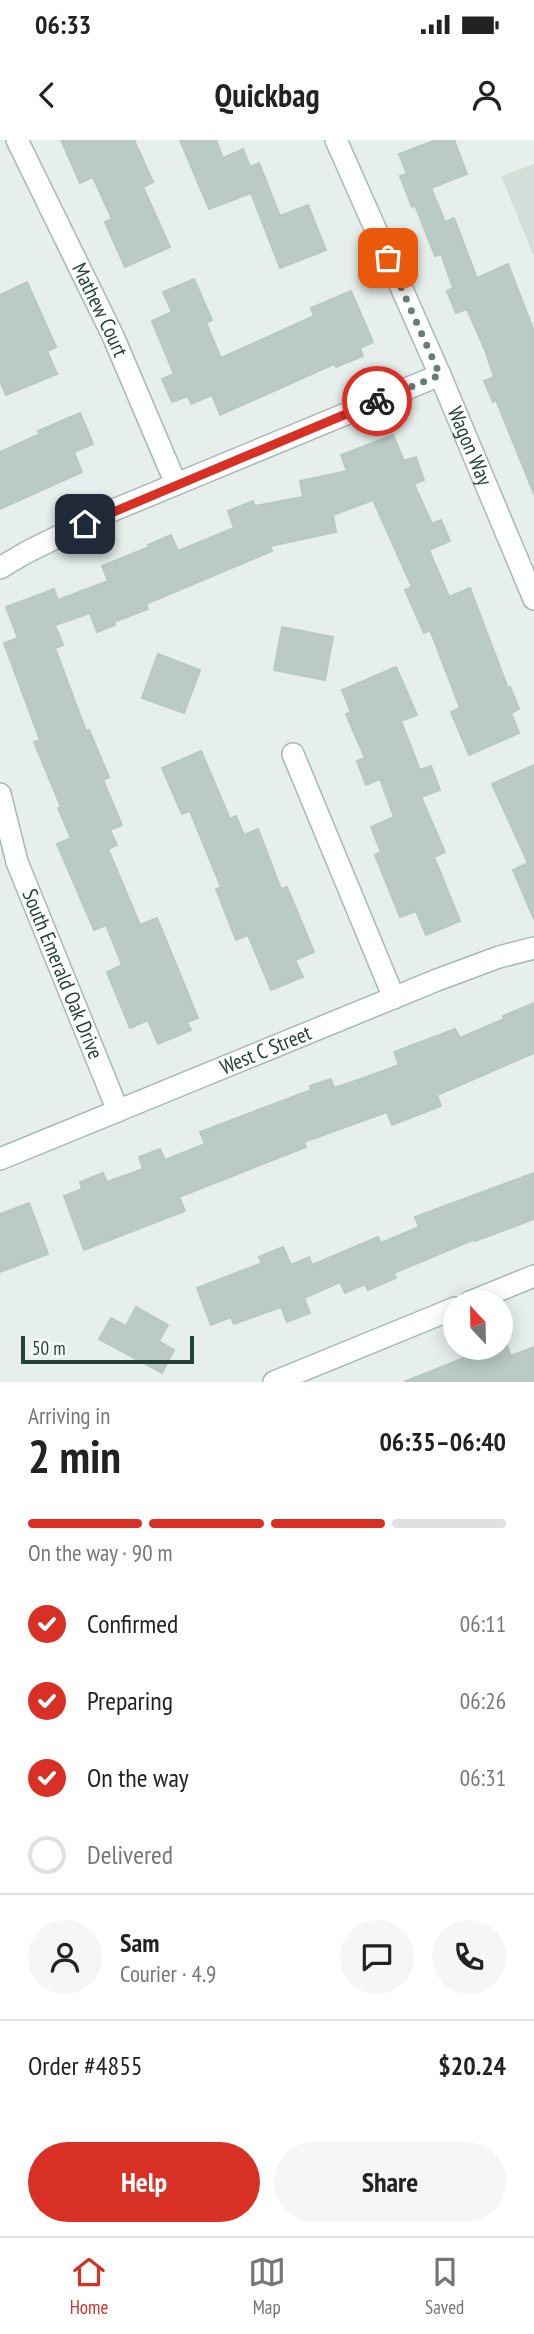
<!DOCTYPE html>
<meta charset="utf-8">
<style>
:root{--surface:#fff;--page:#f6f6f6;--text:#222;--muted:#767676;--line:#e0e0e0;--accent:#d93025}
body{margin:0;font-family:"PT Sans Narrow",sans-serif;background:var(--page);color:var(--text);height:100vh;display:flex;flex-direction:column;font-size:26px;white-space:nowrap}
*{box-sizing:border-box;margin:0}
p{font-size:23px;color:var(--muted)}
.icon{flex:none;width:38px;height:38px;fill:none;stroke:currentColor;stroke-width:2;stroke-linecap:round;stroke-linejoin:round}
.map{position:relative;height:1242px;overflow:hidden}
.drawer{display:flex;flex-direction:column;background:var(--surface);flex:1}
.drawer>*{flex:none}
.needle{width:46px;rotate:338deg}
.controls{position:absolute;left:443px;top:1150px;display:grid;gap:14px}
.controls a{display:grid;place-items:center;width:70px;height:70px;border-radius:50%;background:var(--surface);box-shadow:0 4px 18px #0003;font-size:35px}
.scale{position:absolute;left:21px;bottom:18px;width:173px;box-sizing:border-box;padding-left:7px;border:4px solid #24423a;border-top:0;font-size:19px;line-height:24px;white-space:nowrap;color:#24423a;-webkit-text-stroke:5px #f7fbf9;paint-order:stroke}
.pin{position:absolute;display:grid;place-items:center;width:60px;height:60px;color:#fff;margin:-30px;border-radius:14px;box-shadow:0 4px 10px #0006}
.courier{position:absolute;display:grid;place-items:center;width:70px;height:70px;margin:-35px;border:5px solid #d93025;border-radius:50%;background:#fff;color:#222;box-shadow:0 2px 9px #0007}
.summary em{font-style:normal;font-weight:800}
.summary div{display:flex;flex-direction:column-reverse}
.summary{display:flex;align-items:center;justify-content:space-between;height:119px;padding:0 28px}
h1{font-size:46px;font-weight:800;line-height:52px}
.bar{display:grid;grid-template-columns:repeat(4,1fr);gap:10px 7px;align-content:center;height:84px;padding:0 28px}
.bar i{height:9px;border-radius:5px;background:var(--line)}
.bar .selected{background:var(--accent)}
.bar p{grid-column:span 4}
.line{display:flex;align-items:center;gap:18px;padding:0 28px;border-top:2px solid var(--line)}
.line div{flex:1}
.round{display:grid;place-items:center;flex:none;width:74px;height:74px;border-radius:37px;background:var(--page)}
ol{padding:0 28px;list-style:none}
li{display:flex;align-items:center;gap:21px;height:77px}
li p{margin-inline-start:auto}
li .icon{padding:7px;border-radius:50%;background:var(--accent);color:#fff;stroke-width:4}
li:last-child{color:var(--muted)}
li i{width:38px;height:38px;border:4px solid var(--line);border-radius:50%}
.button{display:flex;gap:14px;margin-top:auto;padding:14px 28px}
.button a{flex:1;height:80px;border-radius:42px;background:var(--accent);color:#fff;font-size:28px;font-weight:800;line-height:80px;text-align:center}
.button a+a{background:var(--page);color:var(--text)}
.status{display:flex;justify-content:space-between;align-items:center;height:49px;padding:0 35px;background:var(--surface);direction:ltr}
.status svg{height:19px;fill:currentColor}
header{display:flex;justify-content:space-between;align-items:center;height:91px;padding:0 28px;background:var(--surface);font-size:32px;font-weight:800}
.menu{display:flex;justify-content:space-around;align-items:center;height:98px;border-top:2px solid var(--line);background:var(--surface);font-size:19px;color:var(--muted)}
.menu a{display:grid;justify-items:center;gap:4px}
.menu .selected{color:var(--accent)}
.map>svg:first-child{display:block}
.built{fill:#d4dfda}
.building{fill:#bbcac4;stroke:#b8c9c2;stroke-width:2}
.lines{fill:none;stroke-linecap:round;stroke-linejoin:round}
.minor-casing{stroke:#a8b8b2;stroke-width:24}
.tertiary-casing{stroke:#a8b8b2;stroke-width:24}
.minor{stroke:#fff;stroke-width:21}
.tertiary{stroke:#fff;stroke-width:21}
.done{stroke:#687f78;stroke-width:7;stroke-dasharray:0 12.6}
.route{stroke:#d93025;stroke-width:9}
.labels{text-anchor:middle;stroke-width:6;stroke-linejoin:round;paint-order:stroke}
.street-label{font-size:21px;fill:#24423a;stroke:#f7fbf9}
</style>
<div class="status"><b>06:33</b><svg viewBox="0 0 49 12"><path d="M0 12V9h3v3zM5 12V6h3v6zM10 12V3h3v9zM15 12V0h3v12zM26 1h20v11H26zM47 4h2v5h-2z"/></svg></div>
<header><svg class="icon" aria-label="back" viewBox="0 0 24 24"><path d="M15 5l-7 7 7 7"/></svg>Quickbag<svg class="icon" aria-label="person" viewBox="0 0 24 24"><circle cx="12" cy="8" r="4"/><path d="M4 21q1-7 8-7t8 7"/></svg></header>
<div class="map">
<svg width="534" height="1242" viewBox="0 0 534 1242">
<rect width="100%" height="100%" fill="#e6efeb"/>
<!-- built -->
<polygon class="built" points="534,24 534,117 501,36"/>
<!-- building -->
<g class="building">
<polygon points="61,0 134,0 153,42 143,47 170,107 125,127 105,82 112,79 93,37 80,43"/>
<polygon points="180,0 216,0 223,18 243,9 250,27 259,23 280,76 308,65 326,110 280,128 251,53 209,69"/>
<polygon points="436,0 454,0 467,34 431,48 445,82 454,78 477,138 508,124 534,191 534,354 496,260 493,262 484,241 494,237 485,210 467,169 456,173 447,151 453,148 441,114 435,116 415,65 412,67 400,36 407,34 399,14"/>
<polygon points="194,139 212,180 206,183 221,218 314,176 311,168 351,151 373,202 360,208 363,216 336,227 334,224 220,275 212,255 191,264 188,256 172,262 162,239 174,234 152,181 172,172 163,152"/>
<polygon points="27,142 56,207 47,211 57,234 6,255 0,241 0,155"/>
<polygon points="80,273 93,304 74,312 82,332 0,369 0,312 40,294 38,291"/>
<polygon points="393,295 404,321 416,317 424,340 414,344 432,384 441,380 450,401 429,410 449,457 470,448 508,548 510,547 519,569 511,573 519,593 469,615 451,572 460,568 430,490 424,493 405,450 412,447 373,360 333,375 336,392 270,406 272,411 146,464 148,469 114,482 115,485 97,492 90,473 55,485 63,505 55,508 86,591 89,590 109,637 103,640 122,685 110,690 117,705 108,709 140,785 157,778 198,878 187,882 191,890 158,904 148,880 130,888 107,832 122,825 106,785 94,790 57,704 71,698 58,668 61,667 34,602 40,600 4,503 18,498 6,467 54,449 58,460 108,441 102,426 149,407 148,405 171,395 178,411 234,388 228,371 253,361 255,366 303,357 300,341 347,331 341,315"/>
<polygon points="282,487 333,497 325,540 274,530"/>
<polygon points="158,514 200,530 184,573 142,558"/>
<polygon points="396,527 417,575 401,581 420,630 431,626 440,650 421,657 445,712 434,717 460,781 426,795 416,771 400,777 375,715 381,712 371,687 394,677 380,639 366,645 357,621 365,618 346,574 351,572 342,550"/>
<polygon points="201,611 230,679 236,676 244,695 258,689 281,749 287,747 314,812 295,820 303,837 271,850 248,795 236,800 216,749 221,747 190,671 182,674 162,628"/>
<polygon points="534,625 534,779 513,730 528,723 492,644"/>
<polygon points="534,863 534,913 437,955 441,966 392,985 387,972 304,1002 306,1007 179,1057 185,1071 84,1110 64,1056 82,1049 80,1042 103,1033 107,1042 143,1029 139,1017 160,1009 165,1020 205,1004 200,992 311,950 310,946 331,939 334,948 358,940 399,925 394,912 455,889 460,898 504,879 503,876"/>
<polygon points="534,1033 534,1079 475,1101 475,1099 394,1133 396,1138 368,1150 365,1144 345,1153 340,1142 304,1158 310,1173 287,1182 281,1167 234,1184 231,1177 211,1185 197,1148 262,1123 259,1117 283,1107 291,1125 309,1117 312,1125 378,1097 381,1103 419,1087 415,1077"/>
<polygon points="29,1063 48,1114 0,1132 0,1074"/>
<polygon points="136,1167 168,1185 159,1201 174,1210 162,1233 99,1199 111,1178 126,1186"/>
<polygon points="505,1201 511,1216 534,1207 534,1242 404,1242 489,1208 500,1208 500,1203"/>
</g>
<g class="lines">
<defs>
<g id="minor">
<path id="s1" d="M17,0L113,196L176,344"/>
<path id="s2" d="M336,0L440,235L534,459"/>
<polyline points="0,428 27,412 104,374 440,235"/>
<polyline points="293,614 394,858"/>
<polyline points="470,1162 534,1136"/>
<polyline points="274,1242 455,1168"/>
</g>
<g id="tertiary">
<path id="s3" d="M0,654L17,722L118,971"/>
<path id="s4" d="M0,1019L437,840L499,817L534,808"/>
</g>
</defs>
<!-- minor casing -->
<use href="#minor" class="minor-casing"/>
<!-- tertiary casing -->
<use href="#tertiary" class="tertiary-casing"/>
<!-- minor -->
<use href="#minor" class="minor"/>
<!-- tertiary -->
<use href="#tertiary" class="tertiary"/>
</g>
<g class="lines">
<!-- done -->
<polyline class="done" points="377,261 440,235 388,118"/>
<!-- route -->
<polyline class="route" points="85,384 377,261"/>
</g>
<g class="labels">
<!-- street labels -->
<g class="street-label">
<text dy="7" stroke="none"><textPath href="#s1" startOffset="189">Mathew Court</textPath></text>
<text dy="7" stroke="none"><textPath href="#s2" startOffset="334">Wagon Way</textPath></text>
<text dy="7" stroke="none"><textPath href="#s3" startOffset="191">South Emerald Oak Drive</textPath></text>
<text dy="7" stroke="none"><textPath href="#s4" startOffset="287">West C Street</textPath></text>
</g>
</g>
</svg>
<div class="controls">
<a><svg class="needle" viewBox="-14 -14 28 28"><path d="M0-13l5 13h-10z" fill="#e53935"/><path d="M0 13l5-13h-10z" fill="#767676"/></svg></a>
</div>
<div class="scale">50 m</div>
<div class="pin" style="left:388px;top:118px;background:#ea580c"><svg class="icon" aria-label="bag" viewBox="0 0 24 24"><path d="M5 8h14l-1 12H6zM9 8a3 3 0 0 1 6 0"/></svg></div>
<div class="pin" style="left:85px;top:384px;background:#1f2937"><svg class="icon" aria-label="home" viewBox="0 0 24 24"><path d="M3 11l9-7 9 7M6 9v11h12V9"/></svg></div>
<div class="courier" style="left:377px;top:261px"><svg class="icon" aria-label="bike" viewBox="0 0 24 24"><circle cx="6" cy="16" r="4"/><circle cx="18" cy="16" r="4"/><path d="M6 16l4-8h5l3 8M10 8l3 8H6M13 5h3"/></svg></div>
</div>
<section class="drawer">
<div class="summary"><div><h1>2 min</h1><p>Arriving in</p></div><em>06:35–06:40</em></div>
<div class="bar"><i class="selected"></i><i class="selected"></i><i class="selected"></i><i></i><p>On the way · 90 m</p></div>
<ol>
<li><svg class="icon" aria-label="check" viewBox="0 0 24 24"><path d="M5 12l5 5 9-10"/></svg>Confirmed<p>06:11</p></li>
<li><svg class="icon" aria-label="check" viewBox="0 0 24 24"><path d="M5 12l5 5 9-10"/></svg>Preparing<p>06:26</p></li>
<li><svg class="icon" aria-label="check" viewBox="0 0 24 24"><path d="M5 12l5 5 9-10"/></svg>On the way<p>06:31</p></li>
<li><i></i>Delivered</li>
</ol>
<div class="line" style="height:126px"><a class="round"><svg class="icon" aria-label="person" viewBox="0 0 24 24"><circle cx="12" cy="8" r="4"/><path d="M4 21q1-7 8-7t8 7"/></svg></a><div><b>Sam</b><p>Courier · 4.9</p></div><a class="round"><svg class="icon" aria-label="chat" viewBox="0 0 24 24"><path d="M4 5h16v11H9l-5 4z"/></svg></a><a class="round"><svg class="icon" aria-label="phone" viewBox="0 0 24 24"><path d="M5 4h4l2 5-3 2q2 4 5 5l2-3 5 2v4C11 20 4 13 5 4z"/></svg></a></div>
<div class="line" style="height:91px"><div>Order #4855</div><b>$20.24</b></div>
<div class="button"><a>Help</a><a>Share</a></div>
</section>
<nav class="menu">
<a class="selected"><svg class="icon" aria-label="home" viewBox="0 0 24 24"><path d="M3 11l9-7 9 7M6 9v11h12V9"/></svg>Home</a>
<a><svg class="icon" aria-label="map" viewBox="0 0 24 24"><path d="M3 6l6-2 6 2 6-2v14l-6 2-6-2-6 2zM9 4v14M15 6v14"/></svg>Map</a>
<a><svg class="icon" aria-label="saved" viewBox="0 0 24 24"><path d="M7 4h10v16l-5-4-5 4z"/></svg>Saved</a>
</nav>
